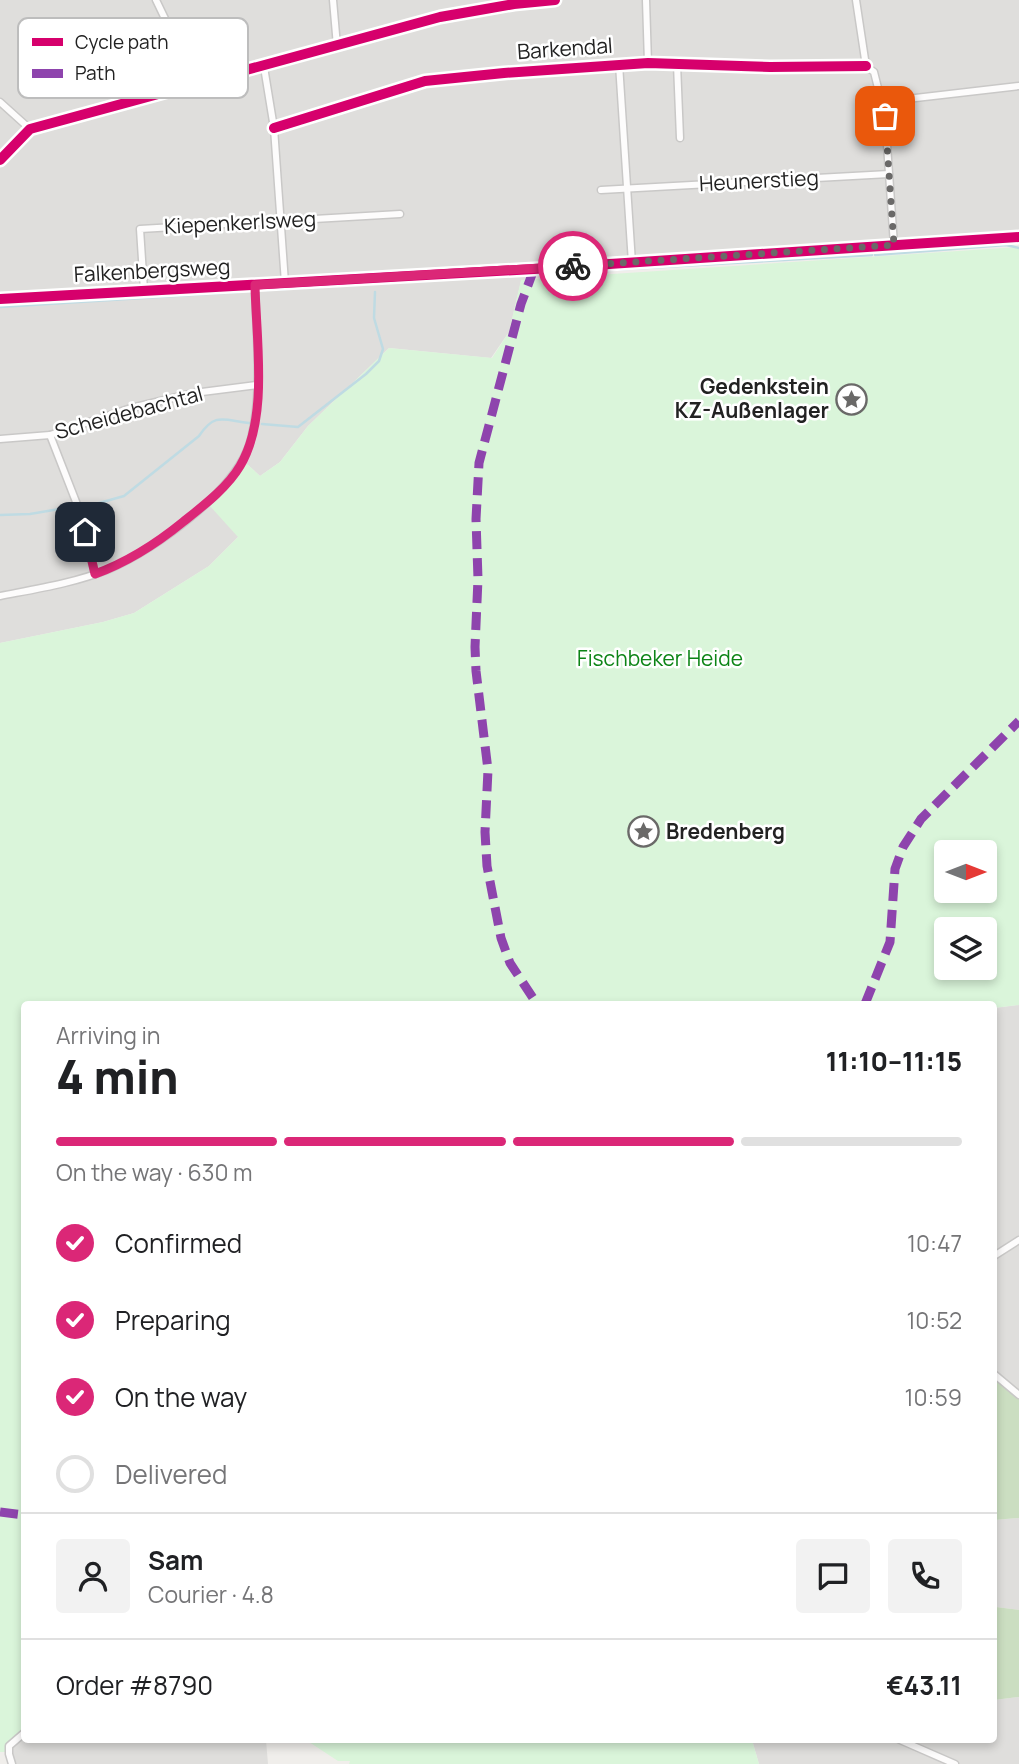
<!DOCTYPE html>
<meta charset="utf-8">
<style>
:root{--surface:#fff;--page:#f2f2f2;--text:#202124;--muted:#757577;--line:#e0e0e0;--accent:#db2777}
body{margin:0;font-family:Manrope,sans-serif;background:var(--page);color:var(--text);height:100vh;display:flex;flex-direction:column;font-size:26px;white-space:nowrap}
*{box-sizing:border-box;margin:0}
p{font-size:23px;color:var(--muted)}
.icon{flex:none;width:38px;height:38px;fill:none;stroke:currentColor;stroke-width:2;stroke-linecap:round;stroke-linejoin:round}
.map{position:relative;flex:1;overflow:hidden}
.drawer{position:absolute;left:21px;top:1001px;width:976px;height:742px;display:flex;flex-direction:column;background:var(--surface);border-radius:7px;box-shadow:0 4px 10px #0003}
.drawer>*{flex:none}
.needle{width:46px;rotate:90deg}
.tools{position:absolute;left:934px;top:840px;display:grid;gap:14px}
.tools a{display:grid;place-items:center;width:63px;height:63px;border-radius:7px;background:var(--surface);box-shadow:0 4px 10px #0003;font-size:35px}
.pin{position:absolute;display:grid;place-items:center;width:60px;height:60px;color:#fff;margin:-30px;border-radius:14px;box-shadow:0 4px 10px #0006}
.courier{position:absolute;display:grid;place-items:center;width:70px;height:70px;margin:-35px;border:5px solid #db2777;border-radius:50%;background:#fff;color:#222;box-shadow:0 2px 9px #0007}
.head em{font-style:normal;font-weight:800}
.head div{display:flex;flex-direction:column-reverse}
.head{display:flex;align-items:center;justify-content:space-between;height:119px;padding:0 35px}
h1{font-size:46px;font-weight:800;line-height:52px}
.bar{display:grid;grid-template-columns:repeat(4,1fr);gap:10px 7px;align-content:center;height:84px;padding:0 35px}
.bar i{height:9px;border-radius:5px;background:var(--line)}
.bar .on{background:var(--accent)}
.bar p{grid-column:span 4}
.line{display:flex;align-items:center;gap:18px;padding:0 35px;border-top:2px solid var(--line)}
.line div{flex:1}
.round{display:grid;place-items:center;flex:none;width:74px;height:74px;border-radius:7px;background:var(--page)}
ol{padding:0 35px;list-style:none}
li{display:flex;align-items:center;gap:21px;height:77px}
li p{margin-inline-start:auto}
li .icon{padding:7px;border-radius:50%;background:var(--accent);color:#fff;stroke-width:4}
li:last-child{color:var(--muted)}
li i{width:38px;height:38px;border:4px solid var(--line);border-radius:50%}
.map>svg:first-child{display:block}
.residential{fill:#dfdedc}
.forest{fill:#cbdec1}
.park{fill:#daf5da;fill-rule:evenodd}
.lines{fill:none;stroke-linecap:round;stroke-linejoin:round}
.stream{stroke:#bfdbe3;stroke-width:2.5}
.minor-casing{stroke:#c9c8c7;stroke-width:9}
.tertiary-casing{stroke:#c9c8c7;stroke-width:10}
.minor{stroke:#fdfcfc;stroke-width:6}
.tertiary{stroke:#fdfcfc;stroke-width:8}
.quiet{stroke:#8e44ad;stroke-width:9;stroke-dasharray:18 9;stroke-linecap:butt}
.cycleway-casing{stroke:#fff;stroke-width:15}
.cycleway{stroke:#d6006c;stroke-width:10}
.done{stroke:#6a6968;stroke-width:7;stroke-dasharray:0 12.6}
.route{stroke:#db2777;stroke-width:9}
.labels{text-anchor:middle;stroke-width:5;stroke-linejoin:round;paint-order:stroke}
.street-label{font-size:21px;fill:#222;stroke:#fff}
.poi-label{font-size:21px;font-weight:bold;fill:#222;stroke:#fff;text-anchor:end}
.park-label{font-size:21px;fill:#0c8416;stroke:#fff}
.key{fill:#fff;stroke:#bdbdbd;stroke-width:2}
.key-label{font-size:19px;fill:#222}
</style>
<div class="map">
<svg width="1019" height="1764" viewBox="0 0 1019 1764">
<rect width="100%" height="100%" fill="#f0eeeb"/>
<!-- residential -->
<g class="residential">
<polygon points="0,0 1019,0 1019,234 536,265 535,278 521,281 509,332 491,358 389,348 308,426 280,462 260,476 248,465 238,537 209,566 134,613 103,622 0,643"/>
<polygon points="1019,1005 1019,1391 994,1370 994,1008"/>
<polygon points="1019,1518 1019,1610 996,1607 994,1520"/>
<polygon points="1019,1697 1019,1764 759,1764 752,1740 994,1740 994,1700"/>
<polygon points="24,1733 24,1740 266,1740 268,1764 12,1764 8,1749"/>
</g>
<!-- forest -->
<g class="forest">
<polygon points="994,1370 1019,1391 1019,1518 994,1520"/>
<polygon points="994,1587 996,1607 1019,1610 1019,1697 994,1700"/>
</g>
<!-- park -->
<g class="park">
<path d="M1019,247V1005L994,1008V1004H24V1733L8,1752H0V643L103,622L134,613L209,566L238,537L209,505L247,464L260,476L280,462L308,426L389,348L492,358L509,332L521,280ZM947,852H985V891H947ZM947,929H985V968H947Z"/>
<polygon points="306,1740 752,1740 759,1764 349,1764 350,1761 338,1761"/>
</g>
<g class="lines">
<!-- stream -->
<g class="stream">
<polyline points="875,255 1006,245 1019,248"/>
<polyline points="557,273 872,255"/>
<polyline points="267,290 525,275"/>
<polyline points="0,307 238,292"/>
<polyline points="262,424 298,427 366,374 379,361 383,349 374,318 375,292"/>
<path d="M85,507L124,496L199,436C215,412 223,420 249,423"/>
<polyline points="0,515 30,514 71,507"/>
</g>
<defs>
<g id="minor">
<polyline points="156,0 169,27 187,87"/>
<polyline points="333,0 337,46"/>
<polyline points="646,0 648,63"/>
<polyline points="856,0 866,66 874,72 885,116 894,245"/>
<polyline points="619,64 632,263"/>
<polyline points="677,64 680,138"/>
<polyline points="264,67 274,128 285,283"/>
<polyline points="0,102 30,129"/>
<polyline points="881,102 1019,86"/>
<polyline points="274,128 425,81 504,73 648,63 770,67 866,66"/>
<polyline points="0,160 30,129 440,17 514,4 555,0"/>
<polyline points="601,190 889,174"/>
<polyline points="144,290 140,229 400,214"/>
<polyline points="50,435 80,512 95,574"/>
<polyline points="0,439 50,435 131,408 194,393 257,385"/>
<path d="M0,596C36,589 75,583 109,569C156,549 238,490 251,439C263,390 256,336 255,285"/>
<polyline points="994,1256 1019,1240"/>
<polyline points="994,1374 1019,1395"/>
<polyline points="900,1740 955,1764"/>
<polyline points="12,1764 9,1754 9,1746 24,1733"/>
</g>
<polyline id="tertiary" points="0,299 534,269 1019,237"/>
</defs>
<!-- minor casing -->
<use href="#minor" class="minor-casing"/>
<!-- tertiary casing -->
<use href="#tertiary" class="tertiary-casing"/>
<!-- minor -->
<use href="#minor" class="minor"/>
<!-- tertiary -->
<use href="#tertiary" class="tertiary"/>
<!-- quiet -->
<g class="quiet">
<polyline points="534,269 521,304 479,463 476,519 478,579 475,647 476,671 488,770 485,832 487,866 501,938 510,963 537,1004"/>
<polyline points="865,1004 890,942 895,869 903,847 921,819 1019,721"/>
<polyline points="0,1512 24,1515"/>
</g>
<defs>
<g id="cycleway">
<polyline points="274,128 425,81 504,73 648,63 770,67 866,66"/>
<polyline points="0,160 30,129 440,17 514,4 555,0"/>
<polyline points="0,299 534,269 1019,237"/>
</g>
</defs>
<!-- cycleway casing -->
<use href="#cycleway" class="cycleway-casing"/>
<!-- cycleway -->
<use href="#cycleway" class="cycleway"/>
</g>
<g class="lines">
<!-- done -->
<polyline class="done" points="573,266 894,245 885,116"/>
<!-- route -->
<path class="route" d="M85,532L95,574C128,562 156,544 183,522C203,506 227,488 240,466C269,418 256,339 255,285L573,266"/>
</g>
<!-- icons -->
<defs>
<symbol id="sight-ring" viewBox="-11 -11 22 22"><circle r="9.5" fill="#fff" stroke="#6a6968" stroke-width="1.5"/><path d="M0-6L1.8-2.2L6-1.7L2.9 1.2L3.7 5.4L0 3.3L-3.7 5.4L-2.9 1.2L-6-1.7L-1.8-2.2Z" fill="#6a6968"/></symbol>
</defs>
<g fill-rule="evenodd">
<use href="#sight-ring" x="834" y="382" width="35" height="35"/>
<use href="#sight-ring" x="626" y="814" width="35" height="35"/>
</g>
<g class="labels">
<!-- street labels -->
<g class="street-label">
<text transform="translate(565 49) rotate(-4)" y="7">Barkendal</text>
<text transform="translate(759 181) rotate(-3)" y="7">Heunerstieg</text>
<text transform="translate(240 223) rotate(-3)" y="7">Kiepenkerlsweg</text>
<text transform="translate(152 271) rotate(-3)" y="7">Falkenbergsweg</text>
<text transform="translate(129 413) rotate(-15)" y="7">Scheidebachtal</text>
</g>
<!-- poi labels -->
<g class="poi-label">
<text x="829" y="394">Gedenkstein<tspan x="829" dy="24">KZ-Außenlager</tspan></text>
<text x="666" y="839" text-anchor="start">Bredenberg</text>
</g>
<!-- park labels -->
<g class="park-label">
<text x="660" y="666">Fischbeker Heide</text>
</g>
</g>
<!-- legend -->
<rect x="18" y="18" width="230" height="80" rx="10" class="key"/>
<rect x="32" y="38" width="31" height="8" fill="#d6006c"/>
<rect x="32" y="69" width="31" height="9" fill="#8e44ad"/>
<g class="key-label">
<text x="75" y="49">Cycle path</text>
<text x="75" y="80">Path</text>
</g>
</svg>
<div class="tools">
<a><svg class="needle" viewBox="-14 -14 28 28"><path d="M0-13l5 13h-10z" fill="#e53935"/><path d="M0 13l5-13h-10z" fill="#757577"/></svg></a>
<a><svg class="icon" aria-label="layers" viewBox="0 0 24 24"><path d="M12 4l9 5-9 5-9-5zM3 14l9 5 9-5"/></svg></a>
</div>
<div class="pin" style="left:885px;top:116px;background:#ea580c"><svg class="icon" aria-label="bag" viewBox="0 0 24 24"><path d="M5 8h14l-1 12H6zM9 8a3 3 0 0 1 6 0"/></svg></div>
<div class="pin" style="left:85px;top:532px;background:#1f2937"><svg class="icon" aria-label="home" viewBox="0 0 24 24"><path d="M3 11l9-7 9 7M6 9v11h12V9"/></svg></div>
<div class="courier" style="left:573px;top:266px"><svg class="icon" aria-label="bike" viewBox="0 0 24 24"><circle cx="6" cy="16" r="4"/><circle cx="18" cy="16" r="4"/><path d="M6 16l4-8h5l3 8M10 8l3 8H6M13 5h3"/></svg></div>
<section class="drawer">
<div class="head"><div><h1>4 min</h1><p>Arriving in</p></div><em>11:10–11:15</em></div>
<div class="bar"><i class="on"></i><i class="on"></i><i class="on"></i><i></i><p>On the way · 630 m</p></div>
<ol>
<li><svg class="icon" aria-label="check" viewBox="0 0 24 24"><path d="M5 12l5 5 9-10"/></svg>Confirmed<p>10:47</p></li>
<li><svg class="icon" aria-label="check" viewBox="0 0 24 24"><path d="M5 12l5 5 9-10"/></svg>Preparing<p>10:52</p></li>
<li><svg class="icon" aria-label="check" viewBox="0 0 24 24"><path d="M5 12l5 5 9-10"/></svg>On the way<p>10:59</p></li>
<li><i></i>Delivered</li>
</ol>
<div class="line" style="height:126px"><a class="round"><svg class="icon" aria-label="person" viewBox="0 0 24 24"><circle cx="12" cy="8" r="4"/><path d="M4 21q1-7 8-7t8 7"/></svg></a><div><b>Sam</b><p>Courier · 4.8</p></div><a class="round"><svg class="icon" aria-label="chat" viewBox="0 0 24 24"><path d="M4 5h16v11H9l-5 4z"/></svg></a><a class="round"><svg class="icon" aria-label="phone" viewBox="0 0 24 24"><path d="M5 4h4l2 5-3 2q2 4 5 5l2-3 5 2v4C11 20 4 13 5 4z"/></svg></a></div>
<div class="line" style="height:91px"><div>Order #8790</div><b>€43.11</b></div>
</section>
</div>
